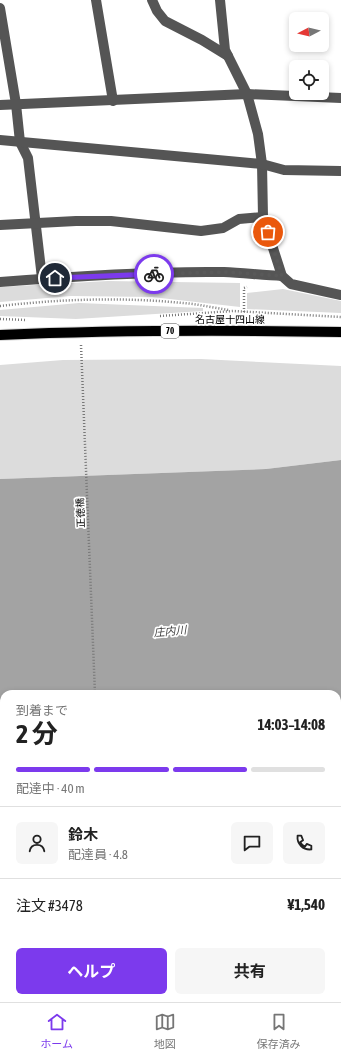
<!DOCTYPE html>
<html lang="ja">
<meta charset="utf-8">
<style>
:root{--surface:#fff;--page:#f6f6f6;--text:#222;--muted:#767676;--line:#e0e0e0;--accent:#7c3aed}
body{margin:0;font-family:"Asap Condensed","Noto Sans JP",sans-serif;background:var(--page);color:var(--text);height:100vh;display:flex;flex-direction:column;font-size:15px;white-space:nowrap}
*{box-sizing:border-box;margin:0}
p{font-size:13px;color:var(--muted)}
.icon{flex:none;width:22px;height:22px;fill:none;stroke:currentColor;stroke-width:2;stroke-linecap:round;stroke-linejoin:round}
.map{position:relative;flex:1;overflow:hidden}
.side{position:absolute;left:0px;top:690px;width:341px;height:312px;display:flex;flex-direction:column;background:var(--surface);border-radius:12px 12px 0 0;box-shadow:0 2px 6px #0003}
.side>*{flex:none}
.needle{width:26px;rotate:263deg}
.controls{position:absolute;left:289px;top:12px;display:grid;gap:8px}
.controls a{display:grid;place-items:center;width:40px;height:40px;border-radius:6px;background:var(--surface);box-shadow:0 2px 6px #0003;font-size:20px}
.pin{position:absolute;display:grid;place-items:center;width:34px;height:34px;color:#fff;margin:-17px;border:2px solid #fff;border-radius:50%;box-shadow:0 1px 4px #0007}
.courier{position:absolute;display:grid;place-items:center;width:40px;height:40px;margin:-20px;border:3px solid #7c3aed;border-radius:50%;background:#fff;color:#222;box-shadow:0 1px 5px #0007}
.headline em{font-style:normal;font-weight:700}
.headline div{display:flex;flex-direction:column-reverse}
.headline{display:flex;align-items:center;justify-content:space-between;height:68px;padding:0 16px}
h1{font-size:26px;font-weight:700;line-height:30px}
.bar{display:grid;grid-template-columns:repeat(4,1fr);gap:6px 4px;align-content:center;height:48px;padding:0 16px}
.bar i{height:5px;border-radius:3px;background:var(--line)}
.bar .selected{background:var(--accent)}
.bar p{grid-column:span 4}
.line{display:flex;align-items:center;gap:10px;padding:0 16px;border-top:1px solid var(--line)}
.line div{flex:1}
.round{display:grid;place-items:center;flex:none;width:42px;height:42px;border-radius:6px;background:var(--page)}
.action{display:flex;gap:8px;margin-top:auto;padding:8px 16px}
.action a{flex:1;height:46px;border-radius:6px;background:var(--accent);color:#fff;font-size:16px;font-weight:700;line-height:46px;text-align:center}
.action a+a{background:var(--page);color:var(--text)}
.menu{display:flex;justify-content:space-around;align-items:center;height:56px;border-top:1px solid var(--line);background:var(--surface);font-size:11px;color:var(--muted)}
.menu a{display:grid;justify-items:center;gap:2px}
.menu .selected{color:var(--accent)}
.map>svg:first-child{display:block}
.green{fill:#dcdcdc}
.water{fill:#a3a3a3}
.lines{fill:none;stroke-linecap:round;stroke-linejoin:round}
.major-casing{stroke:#dbdbdb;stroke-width:12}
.path{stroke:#777;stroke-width:2.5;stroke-dasharray:1 2;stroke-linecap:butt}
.minor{stroke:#555;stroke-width:10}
.major{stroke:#000;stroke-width:10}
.done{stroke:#595959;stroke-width:4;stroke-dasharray:0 7.2}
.route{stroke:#7c3aed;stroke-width:5}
.labels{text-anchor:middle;stroke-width:3.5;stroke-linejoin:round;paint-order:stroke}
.shield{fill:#fff;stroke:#4c4c4c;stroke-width:1}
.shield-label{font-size:9px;font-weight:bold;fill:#000}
.street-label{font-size:10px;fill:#000;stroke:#fff}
.water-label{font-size:11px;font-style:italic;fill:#444;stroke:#fff}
</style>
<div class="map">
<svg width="341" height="1002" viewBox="0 0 341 1002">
<rect width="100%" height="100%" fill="#fff"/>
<!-- green -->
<g class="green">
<polygon points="108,281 240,283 240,307 152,297 71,296 0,302 0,287"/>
<polygon points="283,289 341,301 341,313 247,309 247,293"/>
<polygon points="79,303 203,308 203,311 76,319 0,316 0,310"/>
<polygon points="201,359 341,366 341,460 266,469 0,479 0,365 63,360"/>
<polygon points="341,776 341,828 337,828 337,777"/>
<rect x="0" y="879" width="4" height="40"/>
</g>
<!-- water -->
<polygon class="water" points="341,460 341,776 337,777 337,694 4,694 4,818 0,819 0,479 266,469"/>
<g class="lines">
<defs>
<path id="major" d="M0,335C114,330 227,330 341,332"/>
</defs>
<!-- major casing -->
<use href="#major" class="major-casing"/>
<!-- path -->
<g class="path">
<path d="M0,306C60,299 123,297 183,303C198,304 214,308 229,310"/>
<polyline points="244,312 244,288 247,287"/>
<polyline points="160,316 233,311 341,317"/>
<polyline points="0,319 27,320"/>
<polyline points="81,345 95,694"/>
<polyline points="5,1002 5,998"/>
</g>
<!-- minor -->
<g class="minor">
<polyline points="96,0 113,101"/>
<polyline points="152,0 157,11 165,21 202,40 228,56"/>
<polyline points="220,0 225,50 247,94 258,134 262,164 263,217 282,276 291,284 341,295"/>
<polyline points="0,8 16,104 20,142 28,158 42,278"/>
<polyline points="0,105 247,94 341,98"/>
<polyline points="0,140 262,164 284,170 341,171"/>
<polyline points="0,225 76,221 111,221 201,231 223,228 239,219 263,217"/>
<path d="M0,282C74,276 150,271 224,272C243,273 263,275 282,276"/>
<polyline points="337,859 341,859"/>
<polyline points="0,872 4,871"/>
<polyline points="337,874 341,875"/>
<polyline points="340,912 341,919"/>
<polyline points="0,927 4,926"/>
<polyline points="337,979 341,978"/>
<polyline points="165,1002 168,998"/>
<polyline points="198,1002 222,998"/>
</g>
<!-- major -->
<use href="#major" class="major"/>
</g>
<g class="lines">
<!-- done -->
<polyline class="done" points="154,274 225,272 282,276 268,232"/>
<!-- route -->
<polyline class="route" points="55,278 154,274"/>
</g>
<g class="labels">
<!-- shield labels -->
<rect class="shield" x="161" y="324" width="18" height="14" rx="3"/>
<g class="shield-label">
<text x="170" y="334">70</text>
</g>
<!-- street labels -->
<g class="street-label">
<text x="230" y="323">名古屋十四山線</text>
<text transform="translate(80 513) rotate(-92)" y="4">正徳橋</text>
</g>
<!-- water labels -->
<g class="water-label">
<text transform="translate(170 631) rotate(-5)" y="4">庄内川</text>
</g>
</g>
</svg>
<div class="controls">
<a><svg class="needle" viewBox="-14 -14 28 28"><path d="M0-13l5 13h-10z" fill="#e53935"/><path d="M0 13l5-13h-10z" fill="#767676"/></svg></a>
<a><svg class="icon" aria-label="locate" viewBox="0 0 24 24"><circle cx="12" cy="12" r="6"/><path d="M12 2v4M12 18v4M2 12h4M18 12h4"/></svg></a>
</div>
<div class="pin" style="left:268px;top:232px;background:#ea580c"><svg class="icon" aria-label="bag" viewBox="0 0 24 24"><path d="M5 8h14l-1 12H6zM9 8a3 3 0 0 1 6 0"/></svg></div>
<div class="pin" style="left:55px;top:278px;background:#1f2937"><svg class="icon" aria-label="home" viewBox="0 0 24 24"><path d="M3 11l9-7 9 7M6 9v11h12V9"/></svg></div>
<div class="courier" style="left:154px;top:274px"><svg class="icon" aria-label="bike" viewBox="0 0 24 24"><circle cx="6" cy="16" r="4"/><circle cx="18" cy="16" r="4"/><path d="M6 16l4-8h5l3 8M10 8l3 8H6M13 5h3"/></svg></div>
<section class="side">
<div class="headline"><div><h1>2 分</h1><p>到着まで</p></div><em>14:03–14:08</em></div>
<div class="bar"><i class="selected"></i><i class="selected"></i><i class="selected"></i><i></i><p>配達中 · 40 m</p></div>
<div class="line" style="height:72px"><a class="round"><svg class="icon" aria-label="person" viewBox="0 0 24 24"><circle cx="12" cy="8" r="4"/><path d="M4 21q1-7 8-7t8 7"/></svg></a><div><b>鈴木</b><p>配達員 · 4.8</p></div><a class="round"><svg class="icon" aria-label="chat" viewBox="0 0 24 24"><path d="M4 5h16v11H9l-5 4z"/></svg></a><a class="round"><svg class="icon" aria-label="phone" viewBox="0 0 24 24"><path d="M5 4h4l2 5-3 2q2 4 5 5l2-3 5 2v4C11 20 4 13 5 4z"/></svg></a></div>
<div class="line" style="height:52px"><div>注文 #3478</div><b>¥1,540</b></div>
<div class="action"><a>ヘルプ</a><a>共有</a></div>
</section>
</div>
<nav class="menu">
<a class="selected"><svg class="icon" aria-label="home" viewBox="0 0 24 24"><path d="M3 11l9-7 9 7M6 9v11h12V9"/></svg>ホーム</a>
<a><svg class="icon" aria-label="map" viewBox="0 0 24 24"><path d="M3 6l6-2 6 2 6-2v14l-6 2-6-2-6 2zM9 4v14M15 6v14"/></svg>地図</a>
<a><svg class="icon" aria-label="saved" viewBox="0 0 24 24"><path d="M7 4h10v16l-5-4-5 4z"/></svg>保存済み</a>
</nav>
